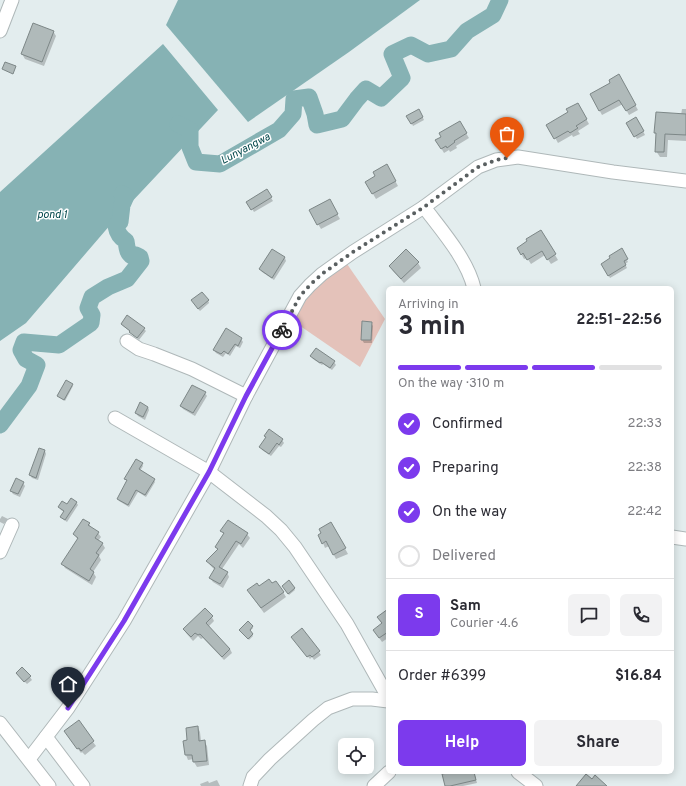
<!DOCTYPE html>
<meta charset="utf-8">
<style>
:root{--surface:#fff;--page:#f2f2f3;--text:#2b2b33;--muted:#7c7c81;--line:#e1e1e2;--accent:#7c3aed}
body{margin:0;font-family:Overpass,sans-serif;background:var(--page);color:var(--text);height:100vh;display:flex;flex-direction:column;font-size:15px;white-space:nowrap}
*{box-sizing:border-box;margin:0}
p{font-size:13px;color:var(--muted)}
.icon{flex:none;width:22px;height:22px;fill:none;stroke:currentColor;stroke-width:2;stroke-linecap:round;stroke-linejoin:round}
.map{position:relative;flex:1;overflow:hidden}
.side{position:absolute;left:386px;top:286px;width:288px;height:488px;display:flex;flex-direction:column;background:var(--surface);border-radius:6px;box-shadow:0 2px 10px #0003}
.side>*{flex:none}
.buttons{position:absolute;left:338px;top:738px;display:grid;gap:8px}
.buttons a{display:grid;place-items:center;width:36px;height:36px;border-radius:6px;background:var(--surface);box-shadow:0 2px 10px #0003;font-size:20px}
.pin{position:absolute;display:grid;place-items:center;width:34px;height:34px;color:#fff;margin:-41px -17px;border-radius:50% 50% 50% 0;rotate:-45deg;box-shadow:0 0 4px #0007}
.pin .icon{rotate:45deg}
.courier{position:absolute;display:grid;place-items:center;width:40px;height:40px;margin:-20px;border:3px solid #7c3aed;border-radius:50%;background:#fff;color:#222;box-shadow:0 1px 5px #0007}
.summary em{font-style:normal;font-weight:700}
.summary div{display:flex;flex-direction:column-reverse}
.summary{display:flex;align-items:center;justify-content:space-between;height:68px;padding:0 12px}
h1{font-size:26px;font-weight:700;line-height:30px}
.bar{display:grid;grid-template-columns:repeat(4,1fr);gap:6px 4px;align-content:center;height:48px;padding:0 12px}
.bar i{height:5px;border-radius:3px;background:var(--line)}
.bar .on{background:var(--accent)}
.bar p{grid-column:span 4}
.line{display:flex;align-items:center;gap:10px;padding:0 12px;border-top:1px solid var(--line)}
.line div{flex:1}
.round{display:grid;place-items:center;flex:none;width:42px;height:42px;border-radius:6px;background:var(--page)}
ol{padding:0 12px;list-style:none}
li{display:flex;align-items:center;gap:12px;height:44px}
li p{margin-inline-start:auto}
li .icon{padding:4px;border-radius:50%;background:var(--accent);color:#fff;stroke-width:4}
li:last-child{color:var(--muted)}
li i{width:22px;height:22px;border:2px solid var(--line);border-radius:50%}
.cta{display:flex;gap:8px;margin-top:auto;padding:8px 12px}
.cta a{flex:1;height:46px;border-radius:6px;background:var(--accent);color:#fff;font-size:16px;font-weight:700;line-height:46px;text-align:center}
.cta a+a{background:var(--page);color:var(--text)}
.map>svg:first-child{display:block}
.green{fill:#e4c2ba}
.water{fill:#86b2b4}
.shadow{fill:#0003}
.lines{fill:none;stroke-linecap:round;stroke-linejoin:round}
.river{stroke:#86b2b4;stroke-width:17}
.building{fill:#b0baba;stroke:#7d8787}
.minor-casing{stroke:#afb8b9;stroke-width:15}
.minor{stroke:#fff;stroke-width:13}
.done{stroke:#595f60;stroke-width:4;stroke-dasharray:0 7.2}
.route{stroke:#7c3aed;stroke-width:5}
.labels{text-anchor:middle;stroke-width:3;stroke-linejoin:round;paint-order:stroke}
.water-label{font-size:11px;font-style:italic;fill:#004649;stroke:#fff}
</style>
<div class="map">
<svg width="686" height="786" viewBox="0 0 686 786">
<rect width="100%" height="100%" fill="#e3edee"/>
<!-- green -->
<polygon class="green" points="345,261 385,319 360,367 290,319 300,301"/>
<!-- water -->
<g class="water">
<polygon points="178,0 420,0 349,52 248,122 166,25"/>
<polygon points="163,44 218,110 111,224 26,323 0,341 0,192"/>
</g>
<!-- shadow -->
<g class="shadow">
<polygon points="53,31 56,36 44,66 25,59 22,54"/>
<polygon points="619,76 638,110 629,115 623,104 602,115 591,95 611,83"/>
<polygon points="578,104 589,124 578,131 580,134 573,137 572,135 558,143 548,125 569,113"/>
<polygon points="682,109 686,109 686,141 668,140 667,157 660,157 656,151 657,135 655,133 657,113 681,115"/>
<polygon points="419,110 424,120 413,126 408,116"/>
<polygon points="636,118 645,135 637,139 628,123"/>
<polygon points="459,122 469,138 456,146 457,148 450,152 449,150 444,153 437,141"/>
<polygon points="387,166 398,186 376,199 366,182 376,177"/>
<polygon points="267,191 273,201 254,212 248,202"/>
<polygon points="329,200 340,219 321,229 310,210"/>
<polygon points="541,231 558,260 551,264 545,255 531,264 527,258 524,259 518,248"/>
<polygon points="272,250 285,258 286,261 274,280 262,272 260,269"/>
<polygon points="621,250 628,262 625,264 627,268 610,278 602,264"/>
<polygon points="418,263 421,268 404,283 393,271 390,266"/>
<polygon points="208,300 209,303 200,311 194,304"/>
<polygon points="128,317 144,329 146,331 139,340 132,334 131,332 123,326 122,324"/>
<polygon points="371,323 373,326 372,343 364,343 362,340"/>
<polygon points="241,339 243,342 240,348 236,346 230,356 226,353 223,357 216,353 214,350"/>
<polygon points="311,356 334,362 336,365 332,370 323,364 322,365 313,359"/>
<polygon points="67,381 73,386 65,401 58,396"/>
<polygon points="205,393 207,396 195,416 183,409 181,406"/>
<polygon points="148,407 149,410 145,420 138,416 136,413"/>
<polygon points="282,440 284,443 281,447 279,446 271,456 262,450 261,447"/>
<polygon points="39,449 45,451 46,454 38,480 32,478 30,475"/>
<polygon points="142,464 143,466 140,471 154,480 155,482 146,497 138,492 129,507 119,501 118,499 127,481 126,479"/>
<polygon points="23,483 25,486 20,497 13,494 11,491"/>
<polygon points="76,502 78,505 67,522 63,519 61,517 64,512 61,510 59,507 68,506"/>
<polygon points="2,516 8,519 4,524 0,522 0,519"/>
<polygon points="89,523 91,528 98,533 101,537 98,541 102,543 105,548 99,556 101,560 93,572 96,577 92,585 65,568 63,564 78,540 74,534"/>
<polygon points="331,523 348,554 336,559 329,546 325,548 323,543"/>
<polygon points="222,531 247,534 250,538 243,548 239,544 222,569 227,572 229,577 223,588 213,582 210,578 215,570 210,565 208,561 218,550 216,547 224,535"/>
<polygon points="289,581 295,590 289,595 283,586"/>
<polygon points="272,585 283,592 286,597 264,613 251,595 259,587"/>
<polygon points="388,612 388,638 382,642 377,635 382,624 378,618"/>
<polygon points="212,617 214,621 208,627 230,649 232,653 224,660 203,638 201,639 198,636 193,641 186,633 184,629"/>
<polygon points="252,627 253,628 250,631 253,636 249,640 241,631"/>
<polygon points="294,640 319,652 321,655 314,660 312,657 310,659"/>
<polygon points="19,676 30,677 32,680 27,684"/>
<polygon points="78,722 96,746 85,755 82,752 81,753 68,736"/>
<polygon points="198,728 200,732 201,741 204,741 207,746 209,765 197,767 194,762 194,759 188,760 186,755 184,742 189,741"/>
<polygon points="457,772 474,772 477,783 463,786 446,786"/>
<polygon points="217,780 220,786 201,786 200,784 208,781 209,783"/>
</g>
<g class="lines">
<!-- river -->
<g class="river">
<polyline points="178,124 190,130 190,147 196,162 220,164 279,130 293,114 294,99 309,97 315,114 317,125 342,119 357,99 366,89 381,98 402,78 392,54 411,45 428,54 451,49 467,31 493,15 500,0"/>
<path d="M0,425L29,386L37,365L26,359L21,350L24,342L59,345L91,323L92,315L88,308L92,297L108,287L127,279L141,261L140,257L136,255L132,256C127,253 127,247 126,241C121,238 117,232 116,226L119,222H120L122,205L126,196L122,194"/>
</g>
</g>
<!-- building -->
<g class="building">
<polygon points="33,23 54,31 42,62 21,54"/>
<polygon points="5,62 16,66 13,74 2,69"/>
<polygon points="619,74 636,105 626,111 619,100 599,111 590,94 610,83 609,80"/>
<polygon points="578,103 587,119 576,126 578,128 570,133 568,131 554,139 546,125 568,112 566,109"/>
<polygon points="419,109 423,117 411,124 406,116"/>
<polygon points="656,112 686,114 686,135 665,134 664,152 655,152 656,133 654,133"/>
<polygon points="636,117 644,131 634,137 626,123"/>
<polygon points="460,121 467,133 454,141 455,142 447,148 446,146 441,149 435,140 441,137 439,133"/>
<polygon points="387,164 396,181 372,194 365,182 375,176 373,172"/>
<polygon points="267,189 272,197 251,210 246,202"/>
<polygon points="330,199 338,214 317,225 309,210"/>
<polygon points="541,230 556,254 547,260 542,251 527,260 523,253 521,255 517,248 527,241 526,239"/>
<polygon points="622,248 628,259 624,261 626,265 608,276 601,264 610,258 609,256"/>
<polygon points="272,249 285,257 272,278 259,269"/>
<polygon points="406,249 419,262 401,279 389,266"/>
<polygon points="202,292 209,300 198,309 191,300"/>
<polygon points="127,315 145,328 137,338 129,332 130,331 121,324"/>
<polygon points="362,321 372,322 371,340 361,340"/>
<polygon points="226,328 242,338 238,346 235,344 228,354 224,351 221,354 213,350"/>
<polygon points="316,348 335,361 330,368 321,362 320,363 310,356"/>
<polygon points="66,380 73,384 64,400 57,396"/>
<polygon points="192,385 206,392 193,413 180,406"/>
<polygon points="140,402 148,407 143,417 135,413"/>
<polygon points="269,429 283,439 279,445 277,443 269,454 259,447 266,437 264,436"/>
<polygon points="39,448 45,450 36,478 29,475"/>
<polygon points="136,459 143,463 139,469 155,479 145,495 136,490 128,505 117,499 127,480 124,479"/>
<polygon points="16,478 24,482 18,494 10,491"/>
<polygon points="71,498 77,502 65,520 60,517 64,511 58,507 62,501 67,504"/>
<polygon points="83,519 90,523 88,525 99,532 95,538 103,543 96,553 99,555 90,569 94,572 89,581 61,564 78,538 73,534"/>
<polygon points="228,520 248,533 241,544 236,541 219,567 228,572 220,584 209,578 215,568 206,561 218,549 215,547 224,533 220,531"/>
<polygon points="331,522 346,548 333,555 326,541 322,544 318,535 321,533 319,529"/>
<polygon points="269,579 272,583 276,581 284,592 261,608 247,590 257,583 259,586"/>
<polygon points="289,580 295,588 288,594 282,586"/>
<polygon points="205,608 213,616 206,623 230,649 222,657 200,634 198,635 195,633 191,637 183,629"/>
<polygon points="388,609 388,632 379,638 373,630 382,623 377,617"/>
<polygon points="248,621 253,626 250,630 253,634 248,639 239,630"/>
<polygon points="302,628 320,651 312,657 310,655 307,657 291,637"/>
<polygon points="22,667 31,676 24,682 16,673"/>
<polygon points="79,720 94,741 81,751 79,748 77,749 64,731"/>
<polygon points="198,726 199,741 205,740 207,761 193,762 192,755 185,755 183,741 187,740 186,728"/>
<polygon points="453,772 474,772 476,780 450,786 445,786 442,774"/>
<polygon points="586,774 592,779 595,775 607,786 576,786"/>
</g>
<g class="lines">
<defs>
<g id="minor">
<polyline points="0,31 12,0"/>
<path d="M424,207C442,231 467,259 474,288"/>
<polyline points="127,341 139,349 154,354 192,369 246,396"/>
<polyline points="115,418 209,472 266,516 281,530 295,547 347,624 388,697"/>
<polyline points="672,537 686,539"/>
<polyline points="0,552 12,525"/>
<polyline points="0,723 49,786"/>
<polyline points="46,737 83,786"/>
<polyline points="29,759 68,708 124,621 209,472 246,396 300,296 310,285 322,274 353,252 424,207 478,167 496,160 518,157 613,172 686,181"/>
<polyline points="518,772 536,786"/>
<polyline points="250,786 253,777 270,759 313,720 328,708 352,699 372,699 388,701"/>
<polyline points="374,786 389,772"/>
</g>
</defs>
<!-- minor casing -->
<use href="#minor" class="minor-casing"/>
<!-- minor -->
<use href="#minor" class="minor"/>
</g>
<g class="lines">
<!-- done -->
<polyline class="done" points="282,330 300,296 310,285 322,274 353,252 424,207 478,167 496,160 507,158"/>
<!-- route -->
<polyline class="route" points="68,708 124,621 209,472 246,396 282,330"/>
</g>
<g class="labels">
<!-- water labels -->
<g class="water-label">
<text transform="translate(245 148) rotate(-28)" y="4">Lunyangwa</text>
<text x="52" y="218">pond 1</text>
</g>
</g>
</svg>
<div class="buttons">
<a><svg class="icon" aria-label="locate" viewBox="0 0 24 24"><circle cx="12" cy="12" r="6"/><path d="M12 2v4M12 18v4M2 12h4M18 12h4"/></svg></a>
</div>
<div class="pin" style="left:507px;top:158px;background:#ea580c"><svg class="icon" aria-label="bag" viewBox="0 0 24 24"><path d="M5 8h14l-1 12H6zM9 8a3 3 0 0 1 6 0"/></svg></div>
<div class="pin" style="left:68px;top:708px;background:#1f2937"><svg class="icon" aria-label="home" viewBox="0 0 24 24"><path d="M3 11l9-7 9 7M6 9v11h12V9"/></svg></div>
<div class="courier" style="left:282px;top:330px"><svg class="icon" aria-label="bike" viewBox="0 0 24 24"><circle cx="6" cy="16" r="4"/><circle cx="18" cy="16" r="4"/><path d="M6 16l4-8h5l3 8M10 8l3 8H6M13 5h3"/></svg></div>
<section class="side">
<div class="summary"><div><h1>3 min</h1><p>Arriving in</p></div><em>22:51–22:56</em></div>
<div class="bar"><i class="on"></i><i class="on"></i><i class="on"></i><i></i><p>On the way · 310 m</p></div>
<ol>
<li><svg class="icon" aria-label="check" viewBox="0 0 24 24"><path d="M5 12l5 5 9-10"/></svg>Confirmed<p>22:33</p></li>
<li><svg class="icon" aria-label="check" viewBox="0 0 24 24"><path d="M5 12l5 5 9-10"/></svg>Preparing<p>22:38</p></li>
<li><svg class="icon" aria-label="check" viewBox="0 0 24 24"><path d="M5 12l5 5 9-10"/></svg>On the way<p>22:42</p></li>
<li><i></i>Delivered</li>
</ol>
<div class="line" style="height:72px"><b class="round" style="background:var(--accent);color:#fff">S</b><div><b>Sam</b><p>Courier · 4.6</p></div><a class="round"><svg class="icon" aria-label="chat" viewBox="0 0 24 24"><path d="M4 5h16v11H9l-5 4z"/></svg></a><a class="round"><svg class="icon" aria-label="phone" viewBox="0 0 24 24"><path d="M5 4h4l2 5-3 2q2 4 5 5l2-3 5 2v4C11 20 4 13 5 4z"/></svg></a></div>
<div class="line" style="height:52px"><div>Order #6399</div><b>$16.84</b></div>
<div class="cta"><a>Help</a><a>Share</a></div>
</section>
</div>
